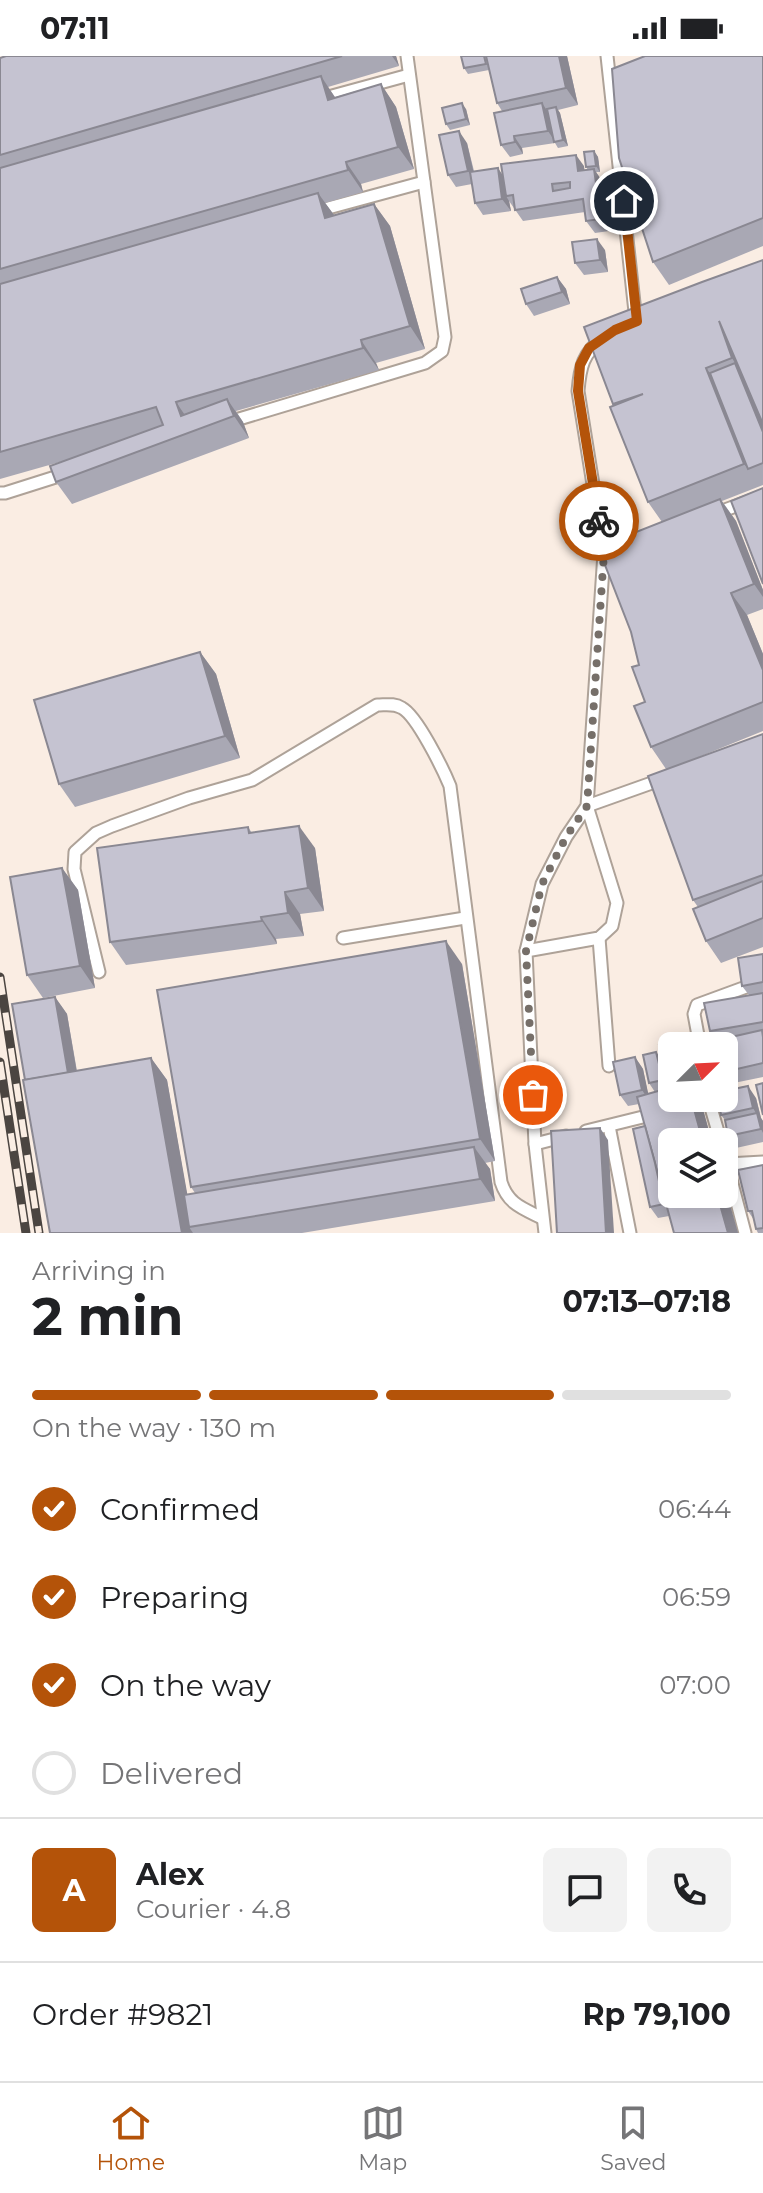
<!DOCTYPE html>
<meta charset="utf-8">
<style>
:root{--surface:#fff;--page:#f2f2f2;--text:#202124;--muted:#757577;--line:#e0e0e0;--accent:#b45309}
body{margin:0;font-family:Montserrat,sans-serif;background:var(--page);color:var(--text);height:100vh;display:flex;flex-direction:column;font-size:30px;white-space:nowrap}
*{box-sizing:border-box;margin:0}
p{font-size:26px;color:var(--muted)}
.icon{flex:none;width:44px;height:44px;fill:none;stroke:currentColor;stroke-width:2;stroke-linecap:round;stroke-linejoin:round}
.map{position:relative;height:1177px;overflow:hidden}
.panel{display:flex;flex-direction:column;background:var(--surface);flex:1}
.panel>*{flex:none}
.needle{width:52px;rotate:66deg}
.tools{position:absolute;left:658px;top:976px;display:grid;gap:16px}
.tools a{display:grid;place-items:center;width:80px;height:80px;border-radius:12px;background:var(--surface);box-shadow:0 4px 20px #0003;font-size:40px}
.pin{position:absolute;display:grid;place-items:center;width:68px;height:68px;color:#fff;margin:-34px;border:4px solid #fff;border-radius:50%;box-shadow:0 2px 8px #0007}
.courier{position:absolute;display:grid;place-items:center;width:80px;height:80px;margin:-40px;border:6px solid #b45309;border-radius:50%;background:#fff;color:#222;box-shadow:0 2px 10px #0007}
.head em{font-style:normal;font-weight:700}
.head div{display:flex;flex-direction:column-reverse}
.head{display:flex;align-items:center;justify-content:space-between;height:136px;padding:0 32px}
h1{font-size:52px;font-weight:700;line-height:60px}
.bar{display:grid;grid-template-columns:repeat(4,1fr);gap:12px 8px;align-content:center;height:96px;padding:0 32px}
.bar i{height:10px;border-radius:6px;background:var(--line)}
.bar .active{background:var(--accent)}
.bar p{grid-column:span 4}
.line{display:flex;align-items:center;gap:20px;padding:0 32px;border-top:2px solid var(--line)}
.line div{flex:1}
.round{display:grid;place-items:center;flex:none;width:84px;height:84px;border-radius:12px;background:var(--page)}
ol{padding:0 32px;list-style:none}
li{display:flex;align-items:center;gap:24px;height:88px}
li p{margin-inline-start:auto}
li .icon{padding:8px;border-radius:50%;background:var(--accent);color:#fff;stroke-width:4}
li:last-child{color:var(--muted)}
li i{width:44px;height:44px;border:4px solid var(--line);border-radius:50%}
.status{display:flex;justify-content:space-between;align-items:center;height:56px;padding:0 40px;background:var(--surface);direction:ltr}
.status svg{height:22px;fill:currentColor}
.tabs{display:flex;justify-content:space-around;align-items:center;height:112px;border-top:2px solid var(--line);background:var(--surface);font-size:22px;color:var(--muted)}
.tabs a{display:grid;justify-items:center;gap:4px}
.tabs .active{color:var(--accent)}
.map>svg:first-child{display:block}
.lines{fill:none;stroke-linecap:round;stroke-linejoin:round}
.service-casing{stroke:#aea298;stroke-width:15}
.service{stroke:#fff;stroke-width:11}
.rail-casing{stroke:#4b4541;stroke-width:9}
.rail{stroke:#faede3;stroke-width:6;stroke-dasharray:18;stroke-linecap:butt}
.wall{fill:#a9a8b4}
.shaded-wall{fill:#8a8892}
.building{fill:#c5c3d1;stroke:#8a8892;stroke-width:2;fill-rule:evenodd}
.done{stroke:#766f69;stroke-width:8;stroke-dasharray:0 14.4}
.route{stroke:#b45309;stroke-width:10}
</style>
<div class="status"><b>07:11</b><svg viewBox="0 0 49 12"><path d="M0 12V9h3v3zM5 12V6h3v6zM10 12V3h3v9zM15 12V0h3v12zM26 1h20v11H26zM47 4h2v5h-2z"/></svg></div>
<div class="map">
<svg width="763" height="1177" viewBox="0 0 763 1177">
<rect width="100%" height="100%" fill="#faede3"/>
<g class="lines">
<defs>
<g id="service">
<polyline points="607,0 636,265"/>
<polyline points="321,43 409,19"/>
<polyline points="317,155 424,126"/>
<polyline points="229,366 425,307 442,295 445,281 407,0"/>
<polyline points="0,437 5,437 65,418"/>
<polyline points="714,458 763,440"/>
<polyline points="343,882 465,862"/>
<polyline points="599,882 609,1010"/>
<path d="M526,895L542,828L566,781L587,750L604,497L578,335C580,311 583,297 603,282"/>
<path d="M99,916L74,813L75,796L96,777L112,770L189,742L252,724L377,649C386,649 394,647 402,652C417,660 443,713 450,730L501,1126C508,1148 522,1152 542,1162"/>
<polyline points="700,990 694,958 697,949 746,931"/>
<polyline points="709,1045 721,1086"/>
<polyline points="687,1051 709,1045 709,1042"/>
<polyline points="609,1070 630,1177"/>
<polyline points="586,1075 655,1058"/>
<polyline points="535,1088 566,1080"/>
<polyline points="724,1097 745,1177"/>
<polyline points="727,1108 763,1106"/>
<polyline points="545,1177 535,1088 526,895 599,882 612,870 617,847 587,750 663,723"/>
</g>
</defs>
<!-- service casing -->
<use href="#service" class="service-casing"/>
<!-- service -->
<use href="#service" class="service"/>
<defs>
<g id="rail">
<polyline points="0,921 39,1177"/>
<polyline points="0,1006 26,1177"/>
</g>
</defs>
<!-- rail casing -->
<use href="#rail" class="rail-casing"/>
<!-- rail -->
<use href="#rail" class="rail"/>
</g>
<!-- wall -->
<g class="wall">
<polygon points="6,0 396,0 399,10 328,31 335,41 381,28 396,51 414,113 361,128 363,136 325,147 334,159 374,148 390,170 425,293 376,307 379,314 236,355 243,366 249,382 72,448 56,426 74,402 0,423 0,2"/>
<polygon points="461,0 567,0 578,49 558,54 560,57 568,90 558,92 555,87 522,92 523,98 510,101 501,89 502,55 497,47 489,14 468,18 464,12"/>
<polygon points="763,0 763,190 669,229 653,206"/>
<polygon points="466,53 470,69 450,74 446,68"/>
<polygon points="467,87 474,115 502,118 584,110 584,114 588,114 586,111 594,95 598,101 600,116 596,116 602,125 609,175 595,177 586,165 585,156 523,165 509,145 511,155 483,159 475,147 472,128 456,131 448,119"/>
<polygon points="605,194 608,216 584,219 575,207"/>
<polygon points="763,204 763,429 722,445 736,465 763,534 763,553 747,559 763,598 763,675 689,705 763,678 763,891 721,907 706,885 698,851 693,844 666,713 651,691 639,609 662,466 648,446 613,348"/>
<polygon points="557,221 566,233 570,248 534,260 526,248"/>
<polygon points="200,596 216,618 240,702 75,751 59,728"/>
<polygon points="248,771 252,777 315,792 324,855 300,858 304,880 276,883 277,888 126,909 110,886"/>
<polygon points="62,812 78,834 95,932 43,942 27,919"/>
<polygon points="763,898 763,1021 724,1029 724,990 716,984 710,975 749,939 742,930"/>
<polygon points="462,908 495,1105 485,1107 490,1113 495,1145 302,1177 50,1177 25,1024 55,941 67,958 77,1015 151,1002 167,1024 187,1139 195,1137 191,1131"/>
<polygon points="692,982 697,990 672,990 672,1042 697,1042 702,1050 712,1086 672,1086 672,1138 724,1138 724,1128 738,1177 674,1177 669,1160 658,1162 650,1151 633,1073 645,1070 639,1048 628,1050 620,1039 613,1006 635,1001 643,1013 648,1038 655,1036 649,1027 643,999 656,996 662,1004 659,989"/>
<polygon points="756,1042 761,1062 763,1065 763,1086 736,1092 728,1080 725,1064 721,1059"/>
<polygon points="763,1109 763,1177 758,1177 756,1173 754,1164 748,1155"/>
</g>
<!-- shaded-wall -->
<g class="shaded-wall">
<polygon points="392,0 396,0 399,10"/>
<polygon points="559,0 567,0 578,49 566,32"/>
<polygon points="321,20 336,43 328,44"/>
<polygon points="381,28 396,51 414,113 398,91"/>
<polygon points="462,47 466,53 470,69 466,63"/>
<polygon points="542,47 550,59 556,87 548,75"/>
<polygon points="556,51 560,57 568,90 563,84"/>
<polygon points="459,75 467,87 476,127 468,115"/>
<polygon points="514,80 522,92 523,98 515,86"/>
<polygon points="594,95 598,101 600,116 596,110"/>
<polygon points="576,99 584,110 586,127 578,115"/>
<polygon points="346,106 361,128 363,136 348,114"/>
<polygon points="498,112 506,124 506,140 509,145 511,155 502,143"/>
<polygon points="594,113 602,125 609,175 601,163"/>
<polygon points="318,137 334,159 325,162"/>
<polygon points="374,148 390,170 425,293 410,270"/>
<polygon points="597,183 605,194 608,216 600,204"/>
<polygon points="557,221 566,233 570,248 562,236"/>
<polygon points="719,265 763,364 763,376 735,307 732,302"/>
<polygon points="361,284 376,307 379,314 363,292"/>
<polygon points="706,312 722,334 748,413 744,408"/>
<polygon points="227,343 243,366 249,382 234,360"/>
<polygon points="176,346 191,368 181,360"/>
<polygon points="720,443 736,465 763,534 763,541 754,528"/>
<polygon points="731,537 747,559 763,598 763,614"/>
<polygon points="200,596 216,618 240,702 225,680"/>
<polygon points="299,770 315,792 324,855 308,832"/>
<polygon points="62,812 78,834 95,932 80,910"/>
<polygon points="285,836 300,858 304,880 288,857"/>
<polygon points="261,861 276,883 277,888 262,865"/>
<polygon points="446,885 462,908 495,1105 480,1083"/>
<polygon points="55,941 67,958 80,1035 68,1018"/>
<polygon points="656,996 665,1008 669,1028 667,1028 671,1035 663,1024"/>
<polygon points="635,1001 643,1013 650,1046 642,1034"/>
<polygon points="151,1002 167,1024 193,1170 189,1171 193,1177 182,1177"/>
<polygon points="748,1030 756,1042 761,1062 763,1065 763,1077 761,1073 757,1059 753,1052"/>
<polygon points="691,1042 697,1042 702,1050 712,1086 703,1086"/>
<polygon points="600,1072 608,1084 614,1177 606,1177"/>
<polygon points="474,1091 490,1113 495,1145 480,1123"/>
<polygon points="724,1128 738,1177 728,1177 717,1138 724,1138"/>
</g>
<!-- building -->
<g class="building">
<polygon points="6,0 342,0 0,99 0,2"/>
<polygon points="461,0 484,0 486,8 464,12"/>
<polygon points="486,0 559,0 566,32 497,47"/>
<polygon points="645,0 763,0 763,162 653,206 619,102 612,13"/>
<polygon points="321,20 328,44 381,28 398,91 346,106 348,114 0,213 0,112"/>
<polygon points="462,47 466,63 446,68 442,52"/>
<polygon points="542,47 548,75 514,80 515,86 501,89 494,57"/>
<polygon points="556,51 563,84 554,86 547,53"/>
<polygon points="459,75 468,115 448,119 439,79"/>
<polygon points="594,95 596,110 586,111 584,96"/>
<path d="M576,99L578,115L594,113L601,163L586,165L583,143L515,154L513,139L506,140L501,108ZM570,126V132L553,135L552,128Z"/>
<polygon points="498,112 502,143 475,147 470,116"/>
<polygon points="318,137 325,162 374,148 410,270 361,284 363,292 176,346 181,360 227,343 234,360 56,426 50,410 163,369 156,351 0,396 0,228"/>
<polygon points="597,183 600,204 575,207 572,186"/>
<polygon points="763,204 763,368 719,265 732,302 706,312 744,408 648,446 610,351 643,338 613,348 584,271 702,226"/>
<polygon points="557,221 562,236 526,248 521,233"/>
<polygon points="735,307 763,376 763,407 748,413 710,317"/>
<polygon points="763,432 763,528 731,445"/>
<polygon points="720,443 754,528 731,537 763,614 763,646 651,691 634,650 645,646 632,611 639,609 631,576 598,491"/>
<polygon points="200,596 225,680 59,728 34,644"/>
<polygon points="763,678 763,819 693,844 648,720"/>
<polygon points="299,770 308,832 285,836 288,857 261,861 262,865 110,886 97,792 248,771 249,777"/>
<polygon points="62,812 80,910 27,919 10,821"/>
<polygon points="763,825 763,862 706,885 693,853"/>
<polygon points="446,885 480,1083 191,1131 157,934"/>
<polygon points="763,898 763,926 742,930 738,902"/>
<polygon points="763,937 763,966 710,975 704,947"/>
<polygon points="55,941 68,1017 25,1024 12,948"/>
<polygon points="762,974 763,981 763,1007 724,1016 724,990 710,990 709,986"/>
<polygon points="692,982 693,990 672,990 672,1003 662,1005 659,989"/>
<polygon points="656,996 663,1024 649,1027 643,999"/>
<polygon points="635,1001 642,1034 620,1039 613,1006"/>
<polygon points="151,1002 182,1177 50,1177 23,1024"/>
<polygon points="672,1015 672,1027 667,1028 665,1017"/>
<polygon points="763,1027 763,1059 756,1029"/>
<polygon points="748,1030 753,1052 721,1059 718,1042 724,1042 724,1035"/>
<polygon points="672,1031 672,1042 691,1042 703,1086 672,1086 672,1138 717,1138 728,1177 674,1177 637,1041"/>
<polygon points="757,1057 761,1073 728,1080 725,1064"/>
<polygon points="645,1070 655,1107 664,1148 650,1151 633,1073"/>
<polygon points="600,1072 606,1177 557,1177 551,1075"/>
<polygon points="474,1091 480,1123 189,1171 184,1139"/>
<polygon points="763,1109 763,1172 756,1173 752,1155 748,1155 738,1114"/>
</g>
<g class="lines">
<!-- done -->
<polyline class="done" points="533,1039 526,895 542,828 566,781 587,750 604,497 599,465"/>
<!-- route -->
<polyline class="route" points="599,465 578,335 580,309 589,292 615,274 637,265 624,145"/>
</g>
</svg>
<div class="tools">
<a><svg class="needle" viewBox="-14 -14 28 28"><path d="M0-13l5 13h-10z" fill="#e53935"/><path d="M0 13l5-13h-10z" fill="#757577"/></svg></a>
<a><svg class="icon" aria-label="layers" viewBox="0 0 24 24"><path d="M12 4l9 5-9 5-9-5zM3 14l9 5 9-5"/></svg></a>
</div>
<div class="pin" style="left:533px;top:1039px;background:#ea580c"><svg class="icon" aria-label="bag" viewBox="0 0 24 24"><path d="M5 8h14l-1 12H6zM9 8a3 3 0 0 1 6 0"/></svg></div>
<div class="pin" style="left:624px;top:145px;background:#1f2937"><svg class="icon" aria-label="home" viewBox="0 0 24 24"><path d="M3 11l9-7 9 7M6 9v11h12V9"/></svg></div>
<div class="courier" style="left:599px;top:465px"><svg class="icon" aria-label="bike" viewBox="0 0 24 24"><circle cx="6" cy="16" r="4"/><circle cx="18" cy="16" r="4"/><path d="M6 16l4-8h5l3 8M10 8l3 8H6M13 5h3"/></svg></div>
</div>
<section class="panel">
<div class="head"><div><h1>2 min</h1><p>Arriving in</p></div><em>07:13–07:18</em></div>
<div class="bar"><i class="active"></i><i class="active"></i><i class="active"></i><i></i><p>On the way · 130 m</p></div>
<ol>
<li><svg class="icon" aria-label="check" viewBox="0 0 24 24"><path d="M5 12l5 5 9-10"/></svg>Confirmed<p>06:44</p></li>
<li><svg class="icon" aria-label="check" viewBox="0 0 24 24"><path d="M5 12l5 5 9-10"/></svg>Preparing<p>06:59</p></li>
<li><svg class="icon" aria-label="check" viewBox="0 0 24 24"><path d="M5 12l5 5 9-10"/></svg>On the way<p>07:00</p></li>
<li><i></i>Delivered</li>
</ol>
<div class="line" style="height:144px"><b class="round" style="background:var(--accent);color:#fff">A</b><div><b>Alex</b><p>Courier · 4.8</p></div><a class="round"><svg class="icon" aria-label="chat" viewBox="0 0 24 24"><path d="M4 5h16v11H9l-5 4z"/></svg></a><a class="round"><svg class="icon" aria-label="phone" viewBox="0 0 24 24"><path d="M5 4h4l2 5-3 2q2 4 5 5l2-3 5 2v4C11 20 4 13 5 4z"/></svg></a></div>
<div class="line" style="height:104px"><div>Order #9821</div><b>Rp 79,100</b></div>
</section>
<nav class="tabs">
<a class="active"><svg class="icon" aria-label="home" viewBox="0 0 24 24"><path d="M3 11l9-7 9 7M6 9v11h12V9"/></svg>Home</a>
<a><svg class="icon" aria-label="map" viewBox="0 0 24 24"><path d="M3 6l6-2 6 2 6-2v14l-6 2-6-2-6 2zM9 4v14M15 6v14"/></svg>Map</a>
<a><svg class="icon" aria-label="saved" viewBox="0 0 24 24"><path d="M7 4h10v16l-5-4-5 4z"/></svg>Saved</a>
</nav>
